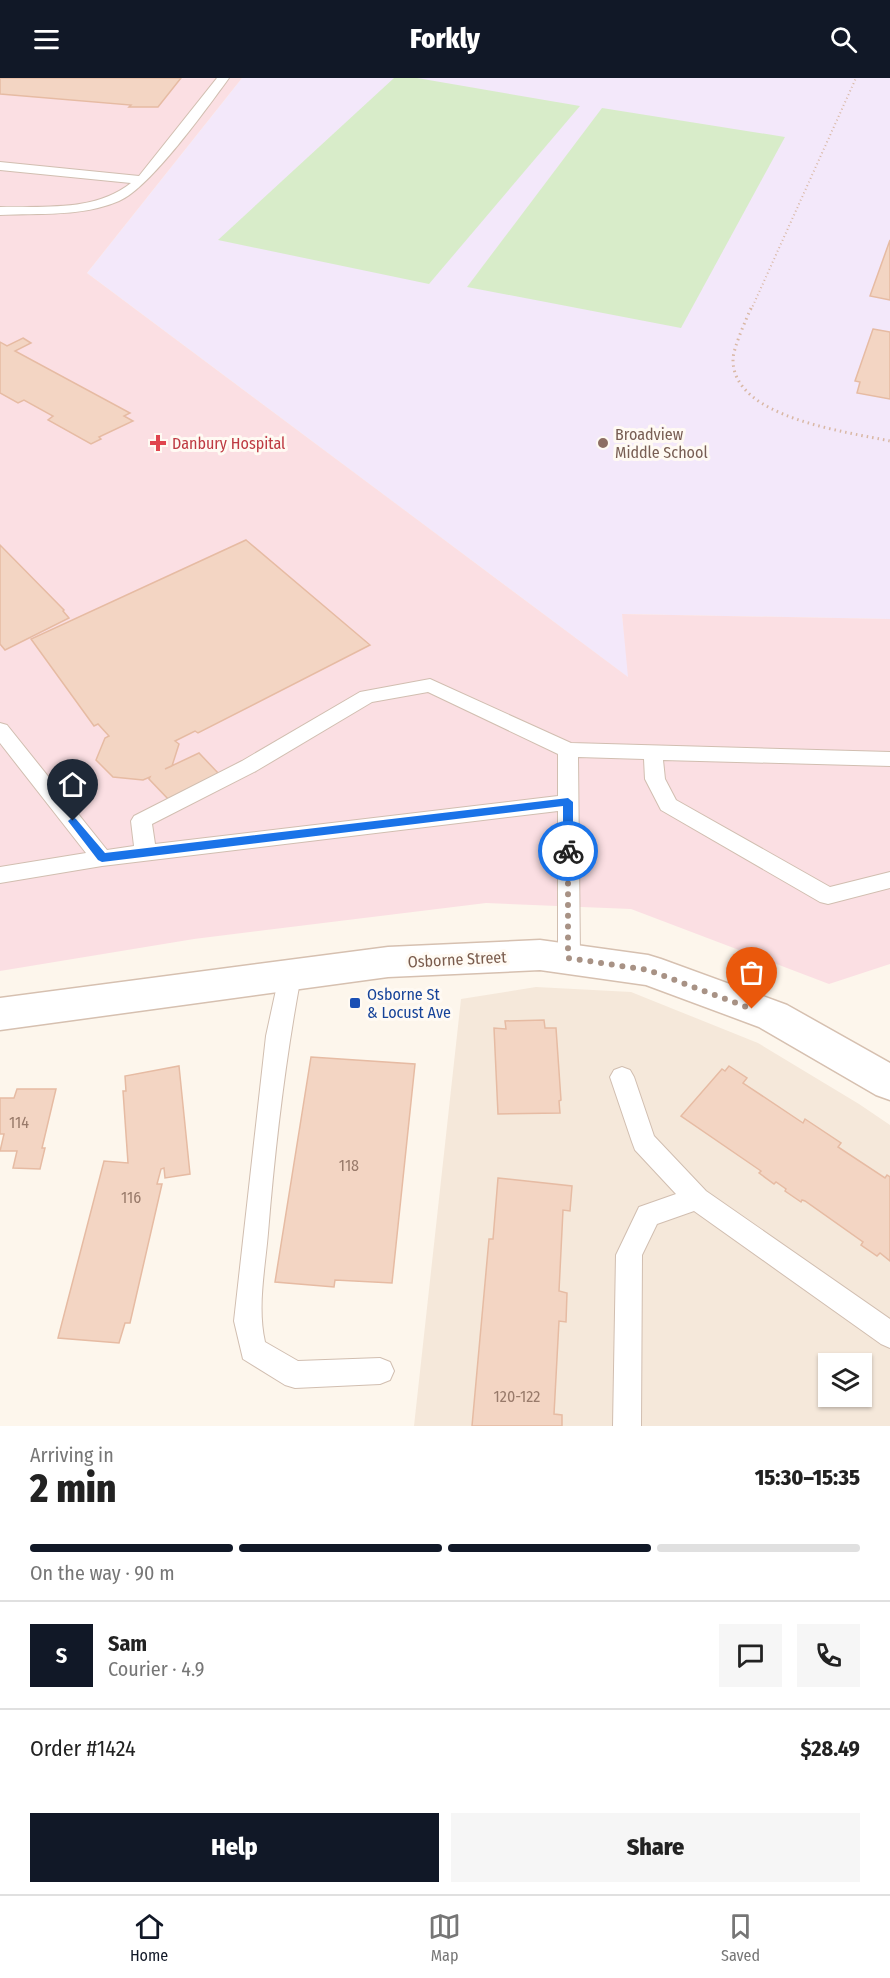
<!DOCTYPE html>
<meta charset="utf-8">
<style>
:root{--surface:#fff;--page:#f6f6f6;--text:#222;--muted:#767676;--line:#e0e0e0;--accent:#111827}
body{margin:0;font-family:"Fira Sans Condensed",sans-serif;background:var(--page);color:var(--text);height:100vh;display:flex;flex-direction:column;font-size:22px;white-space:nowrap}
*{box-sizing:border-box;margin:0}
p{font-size:20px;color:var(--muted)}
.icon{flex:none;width:33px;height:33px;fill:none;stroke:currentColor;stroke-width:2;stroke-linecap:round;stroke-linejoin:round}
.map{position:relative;height:1348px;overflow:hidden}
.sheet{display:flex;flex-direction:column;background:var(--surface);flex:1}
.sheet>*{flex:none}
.controls{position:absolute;left:818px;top:1275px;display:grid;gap:12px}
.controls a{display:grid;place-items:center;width:54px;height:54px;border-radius:0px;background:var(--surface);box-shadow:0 2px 4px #0004;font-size:30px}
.pin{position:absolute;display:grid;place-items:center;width:51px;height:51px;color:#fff;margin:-62px -26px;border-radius:50% 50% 50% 0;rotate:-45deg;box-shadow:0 0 6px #0007}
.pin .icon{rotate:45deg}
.courier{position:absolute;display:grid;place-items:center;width:60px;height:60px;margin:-30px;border:4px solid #1a73e8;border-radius:50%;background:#fff;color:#222;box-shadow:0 2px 8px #0007}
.head em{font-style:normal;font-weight:800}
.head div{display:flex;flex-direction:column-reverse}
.head{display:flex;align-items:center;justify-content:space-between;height:102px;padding:0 30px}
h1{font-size:39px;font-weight:800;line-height:45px}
.bar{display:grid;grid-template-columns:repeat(4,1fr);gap:9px 6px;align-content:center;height:72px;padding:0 30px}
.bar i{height:8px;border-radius:4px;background:var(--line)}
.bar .current{background:var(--accent)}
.bar p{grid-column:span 4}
.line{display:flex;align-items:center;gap:15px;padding:0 30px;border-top:2px solid var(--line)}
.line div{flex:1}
.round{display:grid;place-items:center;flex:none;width:63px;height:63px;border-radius:0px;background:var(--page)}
.cta{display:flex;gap:12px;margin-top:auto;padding:12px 30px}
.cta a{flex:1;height:69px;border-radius:0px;background:var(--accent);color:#fff;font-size:24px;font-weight:800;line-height:69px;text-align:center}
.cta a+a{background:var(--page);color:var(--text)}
header{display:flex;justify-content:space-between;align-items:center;height:78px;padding:0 30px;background:var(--accent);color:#fff;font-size:27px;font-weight:800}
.dock{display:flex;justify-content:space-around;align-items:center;height:84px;border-top:2px solid var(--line);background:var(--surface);font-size:16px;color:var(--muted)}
.dock a{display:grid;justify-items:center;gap:3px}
.dock .current{color:var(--accent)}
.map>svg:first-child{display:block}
.residential{fill:#f5e8da;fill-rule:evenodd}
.education{fill:#f3e8fa}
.medical{fill:#fbdfe3}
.green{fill:#d8ecc9}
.building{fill:#f3d5c3;stroke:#e6bba3;stroke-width:1.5}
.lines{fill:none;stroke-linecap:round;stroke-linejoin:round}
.service-casing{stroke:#d1beb0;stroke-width:2}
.secondary-casing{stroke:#d6c0b0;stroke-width:3}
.path-far1{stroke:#d9b8a5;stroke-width:2;stroke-dasharray:1 3;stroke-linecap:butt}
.path{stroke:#d9b8a5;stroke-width:3;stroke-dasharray:1.5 4;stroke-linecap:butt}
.service{fill:#fff;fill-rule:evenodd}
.secondary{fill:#fff;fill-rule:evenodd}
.route{fill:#1a73e8}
.done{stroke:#a89285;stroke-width:6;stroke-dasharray:0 10.8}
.health-dot{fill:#e0444e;stroke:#fffaf3;stroke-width:2}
.education-dot{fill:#8d6e63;stroke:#fffaf3;stroke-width:2}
.transit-dot{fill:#1a4fb4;stroke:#fffaf3;stroke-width:2}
.labels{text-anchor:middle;stroke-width:6;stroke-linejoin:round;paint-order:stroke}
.education-label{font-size:16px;fill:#785e54;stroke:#fffaf3;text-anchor:start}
.health-label{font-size:16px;fill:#be3a42;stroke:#fffaf3;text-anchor:start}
.street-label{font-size:16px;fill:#7a5c4d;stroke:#fffaf3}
.transit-label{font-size:16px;fill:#164399;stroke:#fffaf3;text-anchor:start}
.near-number-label{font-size:16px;fill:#987a6a}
</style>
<header><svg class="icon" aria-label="menu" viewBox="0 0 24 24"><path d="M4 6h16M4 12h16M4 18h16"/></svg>Forkly<svg class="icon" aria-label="search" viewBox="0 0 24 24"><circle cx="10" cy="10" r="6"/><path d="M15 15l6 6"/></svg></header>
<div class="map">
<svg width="890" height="1348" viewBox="0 0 890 1348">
<rect width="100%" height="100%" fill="#fdf6ec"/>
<!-- residential -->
<path class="residential" d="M536,909L631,914L758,965L859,1026L890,1047V1348H414L461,921ZM828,1286H861V1318H828Z"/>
<!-- education -->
<polygon class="education" points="242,0 890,0 890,541 622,536 629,600 87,195"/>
<!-- medical -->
<polygon class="medical" points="0,0 242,0 87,195 628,599 622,536 890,541 890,886 829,906 631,831 486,825 194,861 0,893"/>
<!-- green -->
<g class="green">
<polygon points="394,0 417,0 580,28 429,206 218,162"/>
<polygon points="602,30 785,59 681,250 467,209"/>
</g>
<!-- building -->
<g class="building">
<polygon points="0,0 181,0 158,29 129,29 131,27 0,16"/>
<polygon points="890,162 890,222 870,218"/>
<polygon points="873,251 890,254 890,321 857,315 860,304 855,303"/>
<polygon points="23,260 31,265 15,273 130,335 124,338 133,343 99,359 101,361 91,366 48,342 53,338 24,322 18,325 0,315 0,264 7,268"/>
<polygon points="246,462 370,567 198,655 195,653 175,663 179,666 172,688 165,691 199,675 220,697 171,724 149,701 150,699 143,702 113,699 96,682 105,660 109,658 98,646 94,648 31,561"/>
<polygon points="0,467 64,532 63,533 69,540 5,572 0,566"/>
<polygon points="544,942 545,950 556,950 561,1022 559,1023 560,1035 498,1036 494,950 506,951 505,943"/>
<polygon points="311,979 415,986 392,1205 335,1202 334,1209 275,1204"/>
<polygon points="179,988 190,1096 165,1100 164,1090 161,1091 157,1106 162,1106 130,1245 125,1245 119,1265 58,1260 104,1083 128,1085 123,1013 126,1013 125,998"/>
<polygon points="729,988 747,1000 743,1005 803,1045 805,1041 841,1065 838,1069 885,1100 887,1097 890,1099 890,1183 880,1175 877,1178 861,1167 863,1164 805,1123 802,1122 801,1124 785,1113 786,1111 776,1104 774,1106 759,1095 761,1093 681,1038 722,991 725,993"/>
<polygon points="17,1011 56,1011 42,1070 45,1070 40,1091 13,1090 17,1073 0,1073 4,1056 0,1056 0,1020 14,1020"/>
<polygon points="498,1100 572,1108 570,1133 563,1132 559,1213 567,1215 566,1244 559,1243 554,1336 562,1337 562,1348 472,1348 489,1161 493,1161"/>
</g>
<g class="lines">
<defs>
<g id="service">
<path d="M217,0H229C207,30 150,110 119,123C82,139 39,135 0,137V129C44,128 94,134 131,105L0,92V84L139,98Z"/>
<path d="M430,601L571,665L890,674V688L663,682L665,701L676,722L830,809L890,794V810L828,826L820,824L661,732L645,701L644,681L578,679L580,880L577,886L569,889L561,886L558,880V733L102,788L0,805V789L86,775L0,665V645L7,647L107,772L134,768L131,743L134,738L242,683L360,614ZM428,614L558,676V718L155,766L152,746L256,693L372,624Z"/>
<path d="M290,889L298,892L301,898C285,983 275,1069 268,1155C265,1191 257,1229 265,1264L298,1283L380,1280L390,1284L394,1293L390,1302L380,1306L295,1310L285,1307L243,1281L234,1243L266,958L279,898L282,892Z"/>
<polygon points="622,989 630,992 634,999 654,1058 706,1113 890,1241 890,1270 881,1266 694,1133 657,1146 642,1177 641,1348 613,1348 616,1177 639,1129 676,1116 635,1072 632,1064 610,999 614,992"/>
</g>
<polygon id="secondary" points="540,862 648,877 661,881 787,927 890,985 890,1022 876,1017 759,949 646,907 540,892 388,899 0,952 0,920 388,869"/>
</defs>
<!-- service casing -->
<use href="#service" class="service-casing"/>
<!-- secondary casing -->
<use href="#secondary" class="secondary-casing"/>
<!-- path-far1 -->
<polyline class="path-far1" points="751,232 856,0"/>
<!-- path -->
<path class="path" d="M751,230C746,242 733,270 733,282C733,340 848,354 890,363"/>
<!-- service -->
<use href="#service" class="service"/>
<!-- secondary -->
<use href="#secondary" class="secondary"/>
</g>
<!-- route -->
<polygon class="route" points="568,720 573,724 573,773 568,777 563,773 563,728 102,784 98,782 68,743 73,739 76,741 105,775"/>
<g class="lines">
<!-- done -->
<polyline class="done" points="568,773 568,880 648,892 752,931"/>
</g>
<!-- markers -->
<path class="health-dot" d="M155 356h6v6h6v6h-6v6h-6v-6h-6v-6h6z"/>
<circle class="education-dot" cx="603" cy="365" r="6"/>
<rect class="transit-dot" x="349" y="919" width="12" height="12" rx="3"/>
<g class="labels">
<!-- education labels -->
<g class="education-label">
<text x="615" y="362">Broadview<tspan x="615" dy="18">Middle School</tspan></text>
</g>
<!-- health labels -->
<g class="health-label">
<text x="172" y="371">Danbury Hospital</text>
</g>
<!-- street labels -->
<g class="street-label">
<text transform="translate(457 881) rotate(-3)" y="6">Osborne Street</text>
</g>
<!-- transit labels -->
<g class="transit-label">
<text x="367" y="922">Osborne St<tspan x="367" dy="18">&amp; Locust Ave</tspan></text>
</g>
<!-- near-number labels -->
<g class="near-number-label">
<text x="19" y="1050">114</text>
<text x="349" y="1093">118</text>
<text x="131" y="1125">116</text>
<text x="517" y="1324">120-122</text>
</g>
</g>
</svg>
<div class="controls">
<a><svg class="icon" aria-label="layers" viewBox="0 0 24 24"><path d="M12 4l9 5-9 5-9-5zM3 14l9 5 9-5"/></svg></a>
</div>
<div class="pin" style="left:752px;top:931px;background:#ea580c"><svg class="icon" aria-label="bag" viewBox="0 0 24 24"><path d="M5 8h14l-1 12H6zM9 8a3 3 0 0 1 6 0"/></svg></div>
<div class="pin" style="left:73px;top:743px;background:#1f2937"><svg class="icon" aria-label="home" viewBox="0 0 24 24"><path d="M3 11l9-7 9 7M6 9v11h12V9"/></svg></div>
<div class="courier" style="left:568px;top:773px"><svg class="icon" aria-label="bike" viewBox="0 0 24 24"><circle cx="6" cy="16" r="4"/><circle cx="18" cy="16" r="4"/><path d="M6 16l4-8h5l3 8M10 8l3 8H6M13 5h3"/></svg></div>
</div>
<section class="sheet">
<div class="head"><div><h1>2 min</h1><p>Arriving in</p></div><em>15:30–15:35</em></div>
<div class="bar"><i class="current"></i><i class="current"></i><i class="current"></i><i></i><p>On the way · 90 m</p></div>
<div class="line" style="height:108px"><b class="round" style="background:var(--accent);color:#fff">S</b><div><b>Sam</b><p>Courier · 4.9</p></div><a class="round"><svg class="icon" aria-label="chat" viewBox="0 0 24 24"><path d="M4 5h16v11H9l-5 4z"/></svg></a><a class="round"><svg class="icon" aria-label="phone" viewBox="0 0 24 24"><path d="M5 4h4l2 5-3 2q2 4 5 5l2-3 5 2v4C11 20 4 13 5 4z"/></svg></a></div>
<div class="line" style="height:78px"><div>Order #1424</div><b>$28.49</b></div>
<div class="cta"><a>Help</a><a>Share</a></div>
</section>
<nav class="dock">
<a class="current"><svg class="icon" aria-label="home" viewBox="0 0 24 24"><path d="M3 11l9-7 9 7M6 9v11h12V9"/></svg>Home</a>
<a><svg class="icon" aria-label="map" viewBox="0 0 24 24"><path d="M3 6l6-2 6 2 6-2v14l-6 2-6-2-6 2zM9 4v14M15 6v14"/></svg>Map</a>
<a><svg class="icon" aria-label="saved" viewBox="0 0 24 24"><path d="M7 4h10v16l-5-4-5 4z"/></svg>Saved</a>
</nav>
